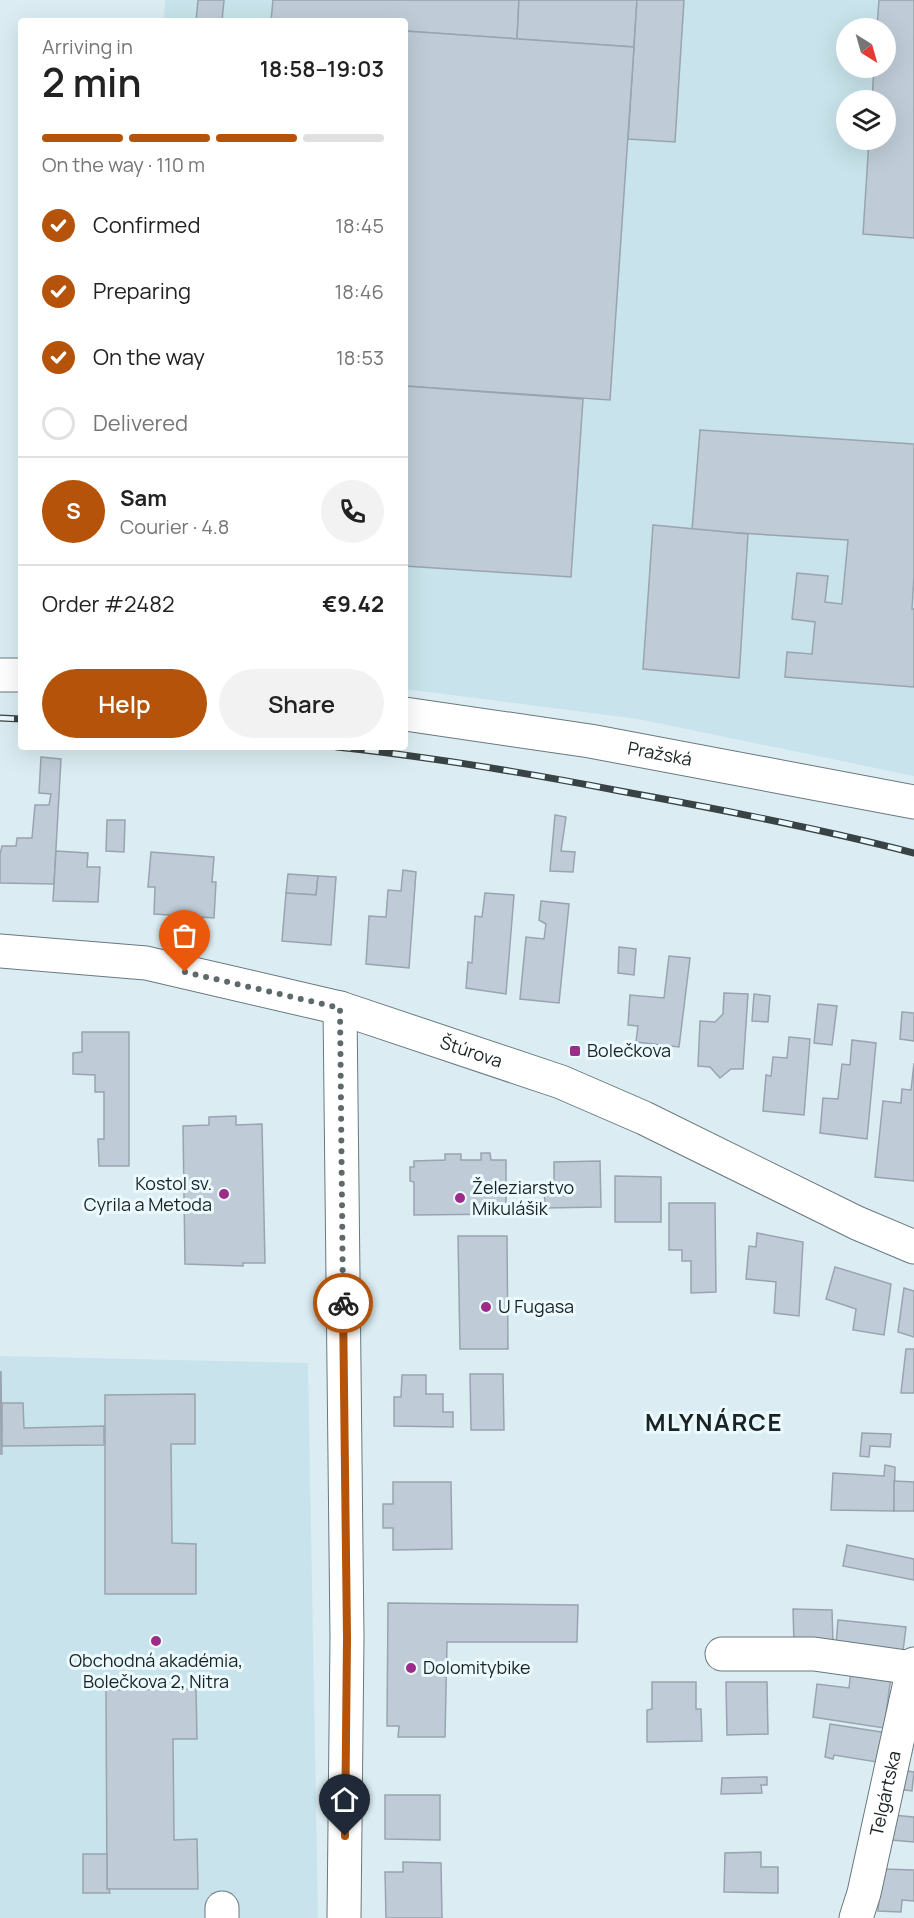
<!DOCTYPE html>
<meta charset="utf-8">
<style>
:root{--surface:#fff;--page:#f2f2f2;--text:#222;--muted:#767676;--line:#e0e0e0;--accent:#b45309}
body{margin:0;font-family:Manrope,sans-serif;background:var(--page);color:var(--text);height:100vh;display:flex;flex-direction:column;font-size:22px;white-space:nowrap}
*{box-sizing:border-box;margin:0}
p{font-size:20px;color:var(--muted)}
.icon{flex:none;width:33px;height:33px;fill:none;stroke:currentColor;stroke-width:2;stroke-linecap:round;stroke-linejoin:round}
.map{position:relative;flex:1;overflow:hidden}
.drawer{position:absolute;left:18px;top:18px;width:390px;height:732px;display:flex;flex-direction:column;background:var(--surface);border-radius:6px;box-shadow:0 6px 24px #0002}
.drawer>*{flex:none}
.needle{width:39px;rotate:143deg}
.fabs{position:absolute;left:836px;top:18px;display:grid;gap:12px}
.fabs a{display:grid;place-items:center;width:60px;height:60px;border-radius:50%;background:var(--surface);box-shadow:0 6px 24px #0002;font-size:30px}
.pin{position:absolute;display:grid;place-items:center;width:51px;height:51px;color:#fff;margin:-62px -26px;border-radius:50% 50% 50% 0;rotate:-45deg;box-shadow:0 0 6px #0007}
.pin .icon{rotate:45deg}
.courier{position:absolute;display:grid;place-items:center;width:60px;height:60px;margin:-30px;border:4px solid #b45309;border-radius:50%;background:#fff;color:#222;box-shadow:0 2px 8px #0007}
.head em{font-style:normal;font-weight:600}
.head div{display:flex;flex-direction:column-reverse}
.head{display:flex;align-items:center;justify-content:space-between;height:102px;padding:0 24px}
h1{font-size:39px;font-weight:600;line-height:45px}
.bar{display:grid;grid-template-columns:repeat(4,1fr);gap:9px 6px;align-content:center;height:72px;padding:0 24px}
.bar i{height:8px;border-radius:4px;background:var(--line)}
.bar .on{background:var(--accent)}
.bar p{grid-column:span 4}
.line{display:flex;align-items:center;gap:15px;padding:0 24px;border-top:2px solid var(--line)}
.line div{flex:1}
.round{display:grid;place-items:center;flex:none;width:63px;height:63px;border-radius:32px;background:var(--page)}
ol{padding:0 24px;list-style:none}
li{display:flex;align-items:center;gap:18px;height:66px}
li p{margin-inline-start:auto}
li .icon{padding:6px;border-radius:50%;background:var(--accent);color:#fff;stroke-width:4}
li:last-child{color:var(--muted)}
li i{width:33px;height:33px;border:3px solid var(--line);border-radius:50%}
.cta{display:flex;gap:12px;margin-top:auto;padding:12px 24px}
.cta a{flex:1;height:69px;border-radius:36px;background:var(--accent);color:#fff;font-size:24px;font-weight:600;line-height:69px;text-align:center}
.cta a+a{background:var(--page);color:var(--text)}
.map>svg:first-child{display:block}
.built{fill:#c8e3eb;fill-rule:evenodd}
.building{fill:#bfccd7;stroke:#98a4af;stroke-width:1.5}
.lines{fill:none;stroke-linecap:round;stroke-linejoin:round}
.minor-casing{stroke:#68797e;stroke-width:35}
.minor{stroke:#fff;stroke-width:33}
.rail-casing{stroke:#394245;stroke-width:7}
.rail{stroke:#ebfafe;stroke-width:4.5;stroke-dasharray:14;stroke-linecap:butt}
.done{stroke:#5e696c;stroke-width:6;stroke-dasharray:0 10.8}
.route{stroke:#b45309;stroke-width:8}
.poi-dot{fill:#9d2b88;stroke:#ebfafe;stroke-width:2}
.labels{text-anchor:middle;stroke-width:6;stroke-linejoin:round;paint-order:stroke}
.street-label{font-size:18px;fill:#1b2224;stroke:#ebfafe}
.poi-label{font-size:18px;fill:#1b2224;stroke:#ebfafe;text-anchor:start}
.district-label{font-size:24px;font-weight:bold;letter-spacing:1.5px;fill:#1b2224;stroke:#ebfafe}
</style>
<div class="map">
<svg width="914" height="1918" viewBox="0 0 914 1918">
<rect width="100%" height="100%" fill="#dbedf3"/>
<!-- built -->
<g class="built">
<path d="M165,0H914V776L638,719L405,689V21H164ZM846,28H885V68H846ZM846,100H885V140H846Z"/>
<polygon points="0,1356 308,1363 318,1918 0,1918"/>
</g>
<!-- building -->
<g class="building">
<polygon points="198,0 224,0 222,21 196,21"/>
<polygon points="273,0 519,0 517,39 405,31 405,21 271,21"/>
<polygon points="519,0 637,0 634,47 517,39"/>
<polygon points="637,0 684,0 675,142 628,139"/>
<polygon points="879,0 914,0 914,238 863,234 869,140 885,140 885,100 872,100 874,68 885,68 885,28 877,28"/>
<polygon points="405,31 634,47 610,400 405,386"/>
<polygon points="405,386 583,399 571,577 405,566"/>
<polygon points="700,430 914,444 914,576 912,609 914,609 914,687 785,677 787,652 812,654 815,622 792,619 797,573 828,576 825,602 842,604 848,540 692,530"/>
<polygon points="653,525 748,534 739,678 643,669"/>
<polygon points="41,757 61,759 54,884 0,883 0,854 2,846 16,846 17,838 32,838 35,805 49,805 51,794 39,793"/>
<polygon points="555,815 566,817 561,851 575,852 573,872 550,871"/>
<polygon points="107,820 125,820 124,852 106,851"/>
<polygon points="56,851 88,853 87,867 100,867 98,902 53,901"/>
<polygon points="151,852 214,857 212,882 216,882 214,918 154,914 155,887 148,887"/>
<polygon points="403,870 416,872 409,968 366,964 369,916 386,917 388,890 401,891"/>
<polygon points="288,874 318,876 316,895 286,893"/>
<polygon points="318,876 336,877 331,945 282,941 286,893 316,895"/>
<polygon points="485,893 514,895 506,994 466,988 468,962 472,963 475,916 482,917"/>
<polygon points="541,901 569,904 559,1003 520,999 526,937 544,939 546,924 539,920"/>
<polygon points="619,947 636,949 634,975 618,973"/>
<polygon points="669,956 690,958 679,1047 636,1042 638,1026 628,1025 630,995 664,998"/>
<polygon points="724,993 748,994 743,1069 731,1069 720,1078 710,1067 698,1066 700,1021 715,1022 723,1014"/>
<polygon points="754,994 770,996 768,1022 752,1021"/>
<polygon points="818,1004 837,1006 832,1045 814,1043"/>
<polygon points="902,1012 914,1013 914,1041 900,1039"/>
<polygon points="82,1032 129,1032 129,1166 99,1166 98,1139 104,1139 104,1092 95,1092 95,1075 73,1074 73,1053 82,1052"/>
<polygon points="789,1037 810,1039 804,1115 763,1111 766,1075 771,1076 773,1057 787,1058"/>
<polygon points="852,1040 876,1043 867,1139 820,1133 823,1098 838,1099 842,1064 850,1065"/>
<polygon points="914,1063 914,1181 875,1177 883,1101 901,1103 902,1089 911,1090"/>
<polygon points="236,1116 236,1125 262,1124 265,1263 243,1263 243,1266 185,1264 183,1126 209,1125 209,1117"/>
<polygon points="481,1153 490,1153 491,1160 506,1160 506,1214 414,1215 414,1182 410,1181 410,1167 414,1167 414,1161 445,1160 445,1154 461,1154 461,1160 481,1160"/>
<polygon points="600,1161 601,1207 545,1208 544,1183 554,1183 554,1162"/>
<polygon points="615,1176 661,1177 661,1222 615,1222"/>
<polygon points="669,1203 715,1203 716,1292 691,1293 691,1261 682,1261 682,1250 669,1250"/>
<polygon points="757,1233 803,1242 799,1316 774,1313 776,1282 746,1279 749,1246 756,1247"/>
<polygon points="458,1236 507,1236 508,1349 460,1349"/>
<polygon points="835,1267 891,1284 884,1335 853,1330 856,1309 826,1299"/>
<polygon points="904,1288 914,1291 914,1337 898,1332"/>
<polygon points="906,1349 914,1349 914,1393 901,1393"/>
<polygon points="0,1372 1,1372 2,1454 0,1454"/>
<polygon points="470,1374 503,1374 504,1430 471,1430"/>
<polygon points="402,1375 426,1375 426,1394 443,1394 443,1412 453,1412 453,1427 394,1426 394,1397 401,1397"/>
<polygon points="195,1394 195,1444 171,1444 172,1543 196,1544 196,1594 105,1594 105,1395"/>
<polygon points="2,1403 23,1403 24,1428 104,1426 104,1445 2,1446"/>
<polygon points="862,1433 891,1434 890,1447 870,1446 869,1457 860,1456"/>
<polygon points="885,1465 895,1467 894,1511 831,1510 833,1473 884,1476"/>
<polygon points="894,1481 914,1482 914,1511 894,1511"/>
<polygon points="393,1482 451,1482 452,1549 393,1550 393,1528 383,1528 383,1504 393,1504"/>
<polygon points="847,1545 914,1559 914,1580 843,1566"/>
<polygon points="388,1603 578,1605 577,1642 447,1642 445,1737 398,1737 399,1726 387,1726"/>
<polygon points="793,1609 832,1610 833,1643 794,1644"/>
<polygon points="838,1620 906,1627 903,1651 836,1644"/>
<polygon points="851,1671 891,1677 884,1728 813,1717 817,1684 849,1688"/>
<polygon points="652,1682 696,1682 696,1709 701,1709 702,1741 647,1742 647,1710 652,1709"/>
<polygon points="726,1682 767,1682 768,1734 727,1735"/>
<polygon points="196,1689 197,1739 173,1739 174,1840 197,1839 198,1889 107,1889 106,1690"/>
<polygon points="830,1724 887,1733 883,1763 834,1755 833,1759 825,1757"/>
<polygon points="901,1770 914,1772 912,1791 898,1789"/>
<polygon points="767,1777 767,1785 761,1785 762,1793 721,1794 722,1778"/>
<polygon points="385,1795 440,1795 440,1840 385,1839"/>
<polygon points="892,1815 914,1817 914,1842 891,1840"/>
<polygon points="761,1852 761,1867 778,1867 778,1893 724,1892 725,1853"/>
<polygon points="83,1854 107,1854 107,1889 109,1889 110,1893 83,1893"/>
<polygon points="403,1862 441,1863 442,1918 386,1918 385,1872 403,1872"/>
<polygon points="882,1869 914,1870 914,1901 902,1900 901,1912 878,1911"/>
</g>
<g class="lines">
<defs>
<g id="minor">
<polyline points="0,675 21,675"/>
<path id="s1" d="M405,714L590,741L914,802"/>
<path id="s2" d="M0,951L146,963L340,1008L561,1082L644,1118L857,1223L914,1247"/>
<polyline points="340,1008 347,1638 344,1918"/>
<polyline points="722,1654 814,1654 913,1668"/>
<polyline points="222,1918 222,1908"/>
<path id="s3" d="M856,1918L864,1893L914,1664"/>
</g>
</defs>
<!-- minor casing -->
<use href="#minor" class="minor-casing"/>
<!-- minor -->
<use href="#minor" class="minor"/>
<defs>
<g id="rail">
<polyline points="0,718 21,719"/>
<path d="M337,747C432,757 527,773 620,791C719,809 817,828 914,853"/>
</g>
</defs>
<!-- rail casing -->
<use href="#rail" class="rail-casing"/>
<!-- rail -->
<use href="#rail" class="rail"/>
</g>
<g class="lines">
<!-- done -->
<polyline class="done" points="185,972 340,1008 343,1303"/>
<!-- route -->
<polyline class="route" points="343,1303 347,1638 345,1836"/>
</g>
<!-- markers -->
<g class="poi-dot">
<rect x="569" y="1045" width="12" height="12" rx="3"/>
<circle cx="224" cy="1194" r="6"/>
<circle cx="460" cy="1198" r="6"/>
<circle cx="486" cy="1307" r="6"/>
<circle cx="156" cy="1641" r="6"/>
<circle cx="411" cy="1668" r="6"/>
</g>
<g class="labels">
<!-- street labels -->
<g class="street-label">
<text dy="6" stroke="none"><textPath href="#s1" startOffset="258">Pražská</textPath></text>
<text dy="6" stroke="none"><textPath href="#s2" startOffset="484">Štúrova</textPath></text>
<text dy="6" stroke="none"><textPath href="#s3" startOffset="128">Telgártska</textPath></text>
</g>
<!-- poi labels -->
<g class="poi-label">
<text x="587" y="1057">Bolečkova</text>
<text x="212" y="1190" text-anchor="end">Kostol sv.<tspan x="212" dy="21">Cyrila a Metoda</tspan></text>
<text x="472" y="1194">Železiarstvo<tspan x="472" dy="21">Mikulášik</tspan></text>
<text x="498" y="1313">U Fugasa</text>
<text x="156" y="1667" text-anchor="middle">Obchodná akadémia,<tspan x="156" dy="21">Bolečkova 2, Nitra</tspan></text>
<text x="423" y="1674">Dolomitybike</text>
</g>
<!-- district labels -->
<g class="district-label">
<text x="714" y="1431">MLYNÁRCE</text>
</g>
</g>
</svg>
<div class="fabs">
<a><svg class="needle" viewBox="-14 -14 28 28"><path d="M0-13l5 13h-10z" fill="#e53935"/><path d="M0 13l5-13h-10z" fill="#767676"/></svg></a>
<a><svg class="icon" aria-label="layers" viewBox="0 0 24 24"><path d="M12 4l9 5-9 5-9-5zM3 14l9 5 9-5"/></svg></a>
</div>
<div class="pin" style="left:185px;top:972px;background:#ea580c"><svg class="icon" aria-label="bag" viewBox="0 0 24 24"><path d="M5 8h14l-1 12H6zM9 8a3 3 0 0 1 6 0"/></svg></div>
<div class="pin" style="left:345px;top:1836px;background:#1f2937"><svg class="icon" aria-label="home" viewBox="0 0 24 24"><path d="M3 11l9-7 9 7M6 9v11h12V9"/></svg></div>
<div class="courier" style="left:343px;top:1303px"><svg class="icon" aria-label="bike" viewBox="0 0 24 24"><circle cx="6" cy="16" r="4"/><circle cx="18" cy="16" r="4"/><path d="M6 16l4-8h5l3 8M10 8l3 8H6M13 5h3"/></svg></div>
<section class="drawer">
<div class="head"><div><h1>2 min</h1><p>Arriving in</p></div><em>18:58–19:03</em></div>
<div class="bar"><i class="on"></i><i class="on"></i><i class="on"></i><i></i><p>On the way · 110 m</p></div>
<ol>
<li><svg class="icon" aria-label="check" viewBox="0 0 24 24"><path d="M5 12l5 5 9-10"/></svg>Confirmed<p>18:45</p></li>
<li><svg class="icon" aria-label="check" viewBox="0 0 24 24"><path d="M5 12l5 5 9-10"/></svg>Preparing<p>18:46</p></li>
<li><svg class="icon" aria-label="check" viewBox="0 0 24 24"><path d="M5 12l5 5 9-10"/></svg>On the way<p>18:53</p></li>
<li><i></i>Delivered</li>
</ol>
<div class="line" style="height:108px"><b class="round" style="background:var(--accent);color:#fff">S</b><div><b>Sam</b><p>Courier · 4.8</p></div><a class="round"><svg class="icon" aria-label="phone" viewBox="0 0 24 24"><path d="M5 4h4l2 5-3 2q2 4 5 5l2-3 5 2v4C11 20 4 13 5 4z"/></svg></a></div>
<div class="line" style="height:78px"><div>Order #2482</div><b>€9.42</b></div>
<div class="cta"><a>Help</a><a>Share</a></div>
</section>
</div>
